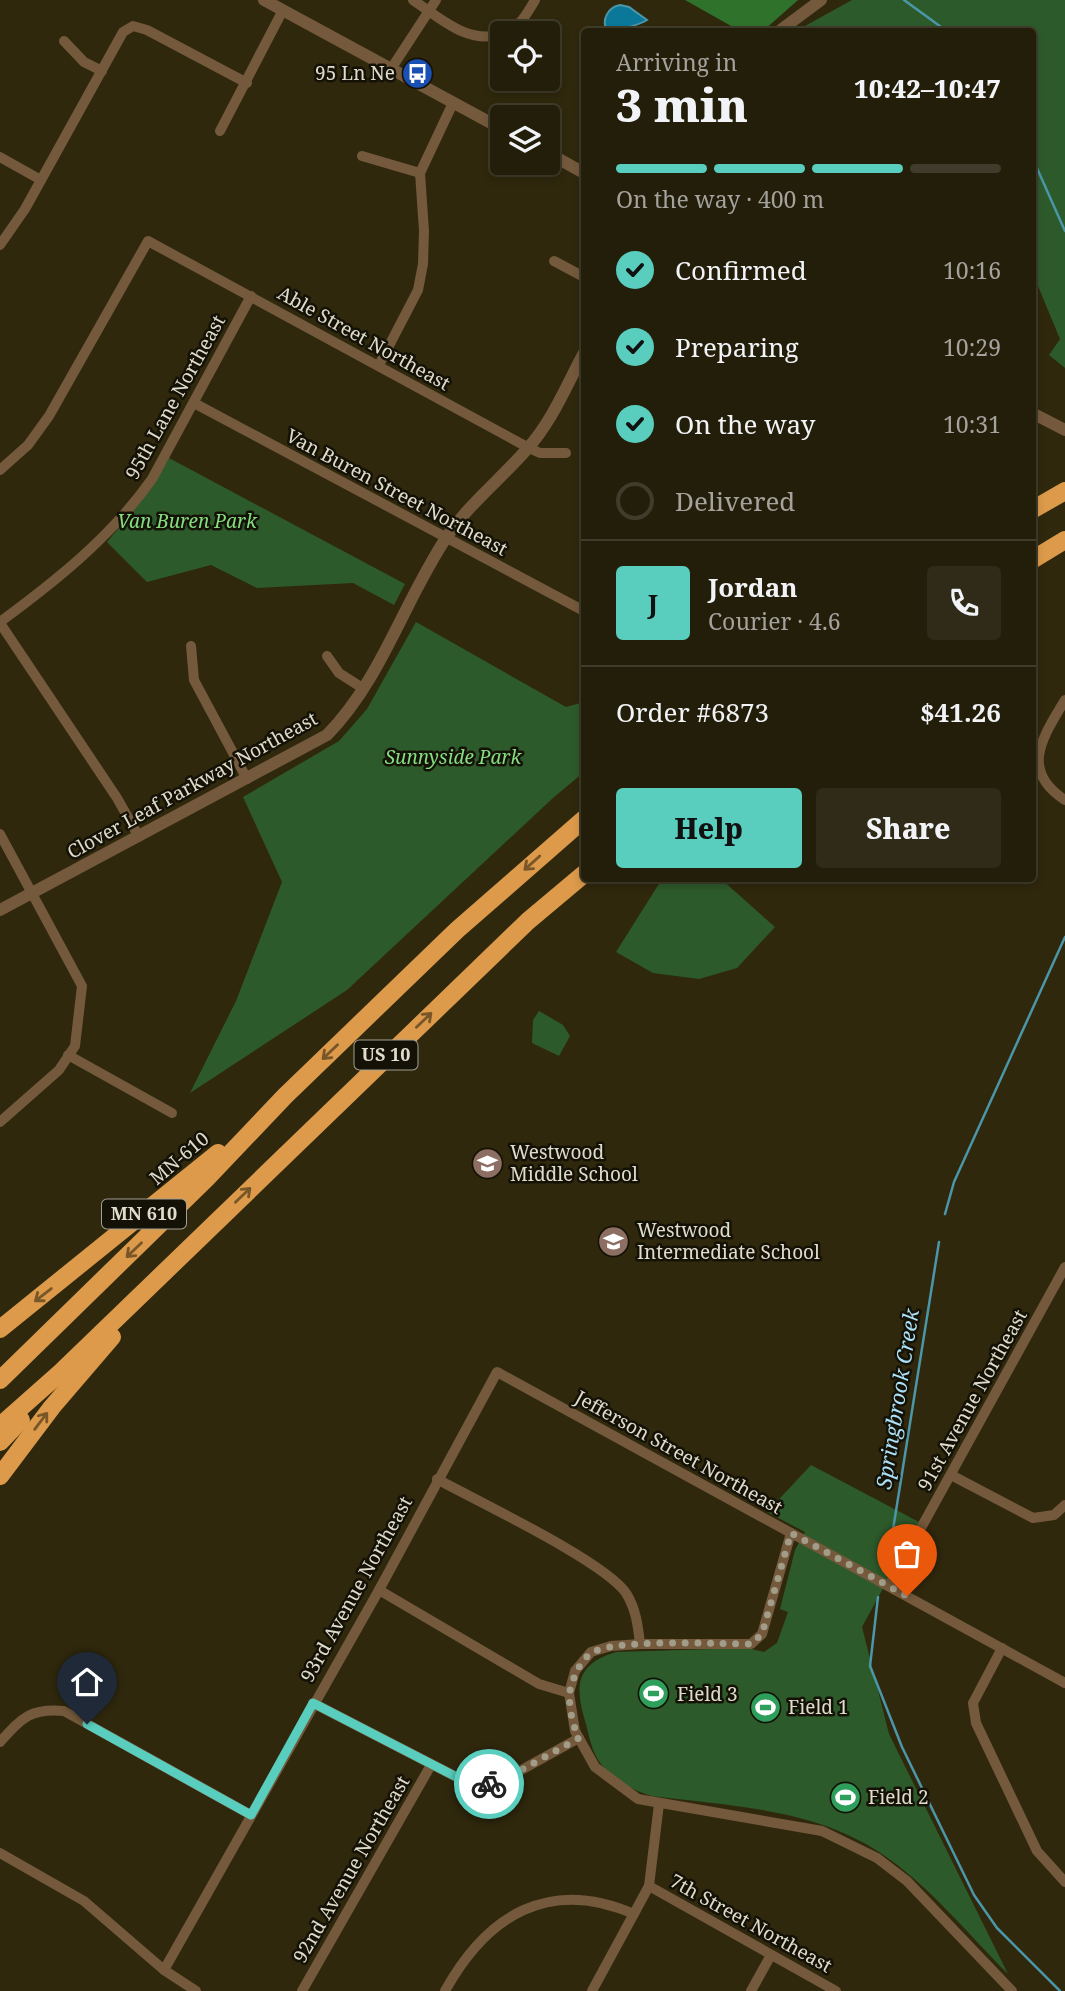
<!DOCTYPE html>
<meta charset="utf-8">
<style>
:root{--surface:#231e0a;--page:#2f2b18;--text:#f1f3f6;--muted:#a3a29c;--line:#403c2b;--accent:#59cebe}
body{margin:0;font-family:"Noto Serif",serif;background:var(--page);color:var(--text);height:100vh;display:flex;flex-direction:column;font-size:26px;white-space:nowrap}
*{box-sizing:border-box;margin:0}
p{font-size:23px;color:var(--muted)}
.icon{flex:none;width:38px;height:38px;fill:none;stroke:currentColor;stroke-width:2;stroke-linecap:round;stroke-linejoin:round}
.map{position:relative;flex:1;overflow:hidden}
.details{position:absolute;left:581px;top:28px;width:455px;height:854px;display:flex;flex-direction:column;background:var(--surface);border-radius:7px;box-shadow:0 4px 10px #0003,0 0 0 2px var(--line)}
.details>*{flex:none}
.tools{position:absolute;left:490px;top:21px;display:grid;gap:14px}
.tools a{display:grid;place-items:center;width:70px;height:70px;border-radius:7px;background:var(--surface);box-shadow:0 4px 10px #0003,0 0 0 2px var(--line);font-size:35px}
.pin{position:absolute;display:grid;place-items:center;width:60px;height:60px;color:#fff;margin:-72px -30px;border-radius:50% 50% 50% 0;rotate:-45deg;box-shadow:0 0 7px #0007}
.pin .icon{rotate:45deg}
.courier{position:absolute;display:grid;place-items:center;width:70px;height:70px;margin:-35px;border:5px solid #59cebe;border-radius:50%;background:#fff;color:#222;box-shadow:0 2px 9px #0007}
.overview em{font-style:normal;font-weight:800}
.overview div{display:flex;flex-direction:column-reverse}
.overview{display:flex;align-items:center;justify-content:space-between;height:119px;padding:0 35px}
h1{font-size:46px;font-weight:800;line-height:52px}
.bar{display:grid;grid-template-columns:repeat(4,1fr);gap:10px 7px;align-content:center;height:84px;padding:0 35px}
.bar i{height:9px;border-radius:5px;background:var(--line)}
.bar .current{background:var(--accent)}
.bar p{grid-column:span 4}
.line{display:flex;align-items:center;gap:18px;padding:0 35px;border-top:2px solid var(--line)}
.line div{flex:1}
.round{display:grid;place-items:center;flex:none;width:74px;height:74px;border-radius:7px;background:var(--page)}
ol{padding:0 35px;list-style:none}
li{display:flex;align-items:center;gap:21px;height:77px}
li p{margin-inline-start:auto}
li .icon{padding:7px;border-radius:50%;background:var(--accent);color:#111;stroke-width:4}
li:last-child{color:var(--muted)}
li i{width:38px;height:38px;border:4px solid var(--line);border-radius:50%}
.action{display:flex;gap:14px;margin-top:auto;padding:14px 35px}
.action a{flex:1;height:80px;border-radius:7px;background:var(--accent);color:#111;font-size:28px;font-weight:800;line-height:80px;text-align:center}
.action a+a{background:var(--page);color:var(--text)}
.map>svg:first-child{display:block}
.green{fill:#2d5a2b}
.forest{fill:#2e722c}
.water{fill:#0b7899;stroke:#4b96a8;stroke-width:2}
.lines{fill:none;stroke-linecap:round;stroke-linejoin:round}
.stream{stroke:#4b96a8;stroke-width:2.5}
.minor{stroke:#74593c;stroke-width:10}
.tertiary{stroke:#74593c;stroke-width:12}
.motorway{stroke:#dc9a4a;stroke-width:18}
.oneway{stroke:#785628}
.done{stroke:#a29d89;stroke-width:7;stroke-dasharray:0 12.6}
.route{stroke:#59cebe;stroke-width:9}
.labels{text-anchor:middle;stroke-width:5;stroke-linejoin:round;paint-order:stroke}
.shield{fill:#141106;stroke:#a39f91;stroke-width:2}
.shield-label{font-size:18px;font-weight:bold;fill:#e0dccc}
.poi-label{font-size:19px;fill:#e0dccc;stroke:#141106;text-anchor:start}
.street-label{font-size:19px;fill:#e0dccc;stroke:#141106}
.park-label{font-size:19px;font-style:italic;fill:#84de80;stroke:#141106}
.water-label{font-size:21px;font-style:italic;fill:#ace1f7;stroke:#141106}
</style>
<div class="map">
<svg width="1065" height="1991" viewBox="0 0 1065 1991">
<rect width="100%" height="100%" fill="#2f280d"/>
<!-- green -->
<g class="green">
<polygon points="852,0 1065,0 1065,368 1049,355 1060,339 1033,274 1032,32 796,31"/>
<polygon points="169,458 405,584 394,605 353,583 257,588 211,565 147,582 107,542 145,496"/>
<polygon points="416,622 566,707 584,702 584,772 553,798 347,990 190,1093 236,1001 282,882 243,797 339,741 367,709"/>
<polygon points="662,879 721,879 775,927 737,968 699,979 653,973 616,952"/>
<polygon points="539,1011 563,1025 570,1036 559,1056 532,1043 533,1020"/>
<path d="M811,1465L919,1522L862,1627L889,1734L1008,1974C967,1933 928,1884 879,1852C813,1808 729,1806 652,1796C635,1791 618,1783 605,1769C593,1756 590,1741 586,1724C575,1687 574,1665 616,1652L747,1648L764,1652L777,1643L788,1612L780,1609L795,1550L805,1532L767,1512Z"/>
</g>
<!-- forest -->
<polygon class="forest" points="685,0 798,0 763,31 740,31"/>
<!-- water -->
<path class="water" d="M620,5L629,7L647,20C641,24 615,32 607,31C601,20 608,7 620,5Z"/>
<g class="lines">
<!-- stream -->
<g class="stream">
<polyline points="904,0 948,32"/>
<polyline points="1032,157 1065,231"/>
<polyline points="945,1214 954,1182 1065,937"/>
<polyline points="888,1561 939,1242"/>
<polyline points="878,1597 870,1666 902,1747 974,1895 997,1928 1060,1991"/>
</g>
<!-- minor -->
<g class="minor">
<path d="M413,0C440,18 468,45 502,34"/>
<path d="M504,33C519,28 527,14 535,0"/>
<polyline points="64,41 84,62 102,71"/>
<polyline points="391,69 436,0"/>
<polyline points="220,131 283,10"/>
<polyline points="362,156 420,173"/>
<polyline points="0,157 41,180"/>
<polyline points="0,245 25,209 123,32 133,26 147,30 247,83"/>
<polyline points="554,261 584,277"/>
<polyline points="379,365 418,290 423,264 424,231 420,173 453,103"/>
<polyline points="194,403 584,611"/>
<polyline points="0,470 28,445 49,416 148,241 529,448 540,453 566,453"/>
<path d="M0,622C57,580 111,537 152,479L251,296"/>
<polyline points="0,623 117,798 139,837"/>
<polyline points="191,646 194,680 247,779"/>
<polyline points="327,656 339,673 364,689"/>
<path d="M1065,700C1043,737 1019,770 1065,800"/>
<polyline points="0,834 82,986 75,1046 59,1070 0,1122"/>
<polyline points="68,1055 172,1113"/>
<polyline points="951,1475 1033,1518 1054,1515 1065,1505"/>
<path d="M437,1479C477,1501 604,1561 626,1593C636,1609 638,1626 640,1644"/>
<polyline points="791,1533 762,1634 751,1644 640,1644 611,1646 591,1652 575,1671 569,1693 575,1731 595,1767 638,1799 822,1831 877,1858 907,1881 1012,1991"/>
<polyline points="889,1586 1065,1267"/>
<polyline points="379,1590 539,1684 569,1693"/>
<polyline points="1002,1648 973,1703 976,1723 1037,1851 1065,1882"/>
<polyline points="313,1703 472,1785 496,1784 579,1738"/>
<path d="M0,1742C22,1718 30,1708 64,1711L251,1815"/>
<polyline points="0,1853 84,1901 164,1970 196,1991"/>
<polyline points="649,1886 836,1991"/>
<polyline points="164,1970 379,1590 497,1372 1065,1683"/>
<polyline points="302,1991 431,1765"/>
<path d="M445,1991C487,1915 549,1877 634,1914"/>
<polyline points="592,1991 649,1886 659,1804"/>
<polyline points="751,1991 771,1955"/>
</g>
<!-- tertiary -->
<g class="tertiary">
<polyline points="264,0 502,129"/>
<polyline points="778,32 821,0"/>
<polyline points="548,153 584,173"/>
<polyline points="1032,413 1065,430"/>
<path d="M0,910L327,735C382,679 404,600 448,535C471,502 501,479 527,449C552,422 567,384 584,353"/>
</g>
<!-- motorway -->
<g class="motorway">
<polyline points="1032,510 1065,491"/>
<polyline points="1032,560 1065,540"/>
<polyline points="0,1329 218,1153"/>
<polyline points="0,1380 207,1178 285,1096 457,930 584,819"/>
<polyline points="0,1426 61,1372 528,921 584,874"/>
<polyline points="0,1442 21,1420"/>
<polyline points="0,1476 52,1407 112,1337"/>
</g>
</g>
<!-- one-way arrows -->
<defs><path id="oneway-shaft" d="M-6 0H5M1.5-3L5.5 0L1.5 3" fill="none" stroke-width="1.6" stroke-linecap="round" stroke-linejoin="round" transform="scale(1.75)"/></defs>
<g class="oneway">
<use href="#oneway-shaft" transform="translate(532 863) rotate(138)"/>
<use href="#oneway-shaft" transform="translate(424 1020) rotate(-44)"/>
<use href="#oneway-shaft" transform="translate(330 1052) rotate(136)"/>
<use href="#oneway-shaft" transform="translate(243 1195) rotate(-44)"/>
<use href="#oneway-shaft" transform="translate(134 1250) rotate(136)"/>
<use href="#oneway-shaft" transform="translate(43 1295) rotate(142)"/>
<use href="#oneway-shaft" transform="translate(41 1421) rotate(-53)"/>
</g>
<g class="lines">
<!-- done -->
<path class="done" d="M489,1784H496L579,1738C572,1725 567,1700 571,1686C575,1674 580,1662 590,1654C609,1638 721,1644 751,1644L762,1634L791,1533L907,1596"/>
<!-- route -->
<polyline class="route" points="87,1724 251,1815 313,1703 472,1785 489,1784"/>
</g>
<!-- icons -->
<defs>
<symbol id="bus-disc" viewBox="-11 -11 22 22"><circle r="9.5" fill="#1a4fb4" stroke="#141106"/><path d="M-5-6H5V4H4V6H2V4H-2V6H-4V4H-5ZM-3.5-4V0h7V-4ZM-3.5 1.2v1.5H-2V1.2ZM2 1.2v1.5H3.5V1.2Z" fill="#fff"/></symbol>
<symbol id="school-disc" viewBox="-11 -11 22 22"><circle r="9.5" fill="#8d6e63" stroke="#141106"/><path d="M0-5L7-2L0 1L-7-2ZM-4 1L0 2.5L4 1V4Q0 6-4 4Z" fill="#fff"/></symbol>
<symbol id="stadium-disc" viewBox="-11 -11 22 22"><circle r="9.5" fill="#2e9e5b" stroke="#141106"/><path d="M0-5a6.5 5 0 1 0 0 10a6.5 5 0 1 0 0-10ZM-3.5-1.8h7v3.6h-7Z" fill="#fff"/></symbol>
</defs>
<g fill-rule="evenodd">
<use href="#bus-disc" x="400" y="56" width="35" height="35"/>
<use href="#school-disc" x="470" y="1146" width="35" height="35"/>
<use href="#school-disc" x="596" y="1224" width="35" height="35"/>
<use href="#stadium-disc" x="636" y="1676" width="35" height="35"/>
<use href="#stadium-disc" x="748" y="1690" width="35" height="35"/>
<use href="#stadium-disc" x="828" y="1780" width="35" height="35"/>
</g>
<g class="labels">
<!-- shield labels -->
<g class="shield">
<rect x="354.5" y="1040.5" width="63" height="29" rx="5"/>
<rect x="102" y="1199.5" width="84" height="29" rx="5"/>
</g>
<g class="shield-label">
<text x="386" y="1061">US 10</text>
<text x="144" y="1220">MN 610</text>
</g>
<!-- poi labels -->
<g class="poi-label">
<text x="395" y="80" text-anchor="end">95 Ln Ne</text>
<text x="510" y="1159">Westwood<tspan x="510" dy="22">Middle School</tspan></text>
<text x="637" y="1237">Westwood<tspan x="637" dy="22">Intermediate School</tspan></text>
<text x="677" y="1701">Field 3</text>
<text x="788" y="1714">Field 1</text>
<text x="868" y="1804">Field 2</text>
</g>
<!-- street labels -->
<g class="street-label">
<text transform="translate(364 338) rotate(29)" y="7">Able Street Northeast</text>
<text transform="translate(175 397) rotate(-61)" y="7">95th Lane Northeast</text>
<text transform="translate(397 492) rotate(28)" y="7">Van Buren Street Northeast</text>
<text transform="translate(192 785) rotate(-29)" y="7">Clover Leaf Parkway Northeast</text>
<text transform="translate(179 1158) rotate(-40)" y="7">MN-610</text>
<text transform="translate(972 1400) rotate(-61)" y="7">91st Avenue Northeast</text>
<text transform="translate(679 1452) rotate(29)" y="7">Jefferson Street Northeast</text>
<text transform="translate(356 1589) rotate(-61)" y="7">93rd Avenue Northeast</text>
<text transform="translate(351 1869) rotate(-60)" y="7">92nd Avenue Northeast</text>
<text transform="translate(751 1923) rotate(29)" y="7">7th Street Northeast</text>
</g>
<!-- park labels -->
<g class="park-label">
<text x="187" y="528">Van Buren Park</text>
<text x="453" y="764">Sunnyside Park</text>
</g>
<!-- water labels -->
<g class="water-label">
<text transform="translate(898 1399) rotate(-81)" y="7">Springbrook Creek</text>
</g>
</g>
</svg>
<div class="tools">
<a><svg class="icon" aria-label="locate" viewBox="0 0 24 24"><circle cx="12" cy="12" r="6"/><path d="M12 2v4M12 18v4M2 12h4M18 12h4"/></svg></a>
<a><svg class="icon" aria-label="layers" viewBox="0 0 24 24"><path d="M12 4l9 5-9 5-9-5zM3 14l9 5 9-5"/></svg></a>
</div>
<div class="pin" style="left:907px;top:1596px;background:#ea580c"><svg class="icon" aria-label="bag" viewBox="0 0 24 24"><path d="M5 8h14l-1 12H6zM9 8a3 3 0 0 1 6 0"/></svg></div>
<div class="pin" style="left:87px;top:1724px;background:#1f2937"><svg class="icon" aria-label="home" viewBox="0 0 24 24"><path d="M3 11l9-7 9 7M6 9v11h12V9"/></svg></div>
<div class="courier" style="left:489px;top:1784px"><svg class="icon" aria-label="bike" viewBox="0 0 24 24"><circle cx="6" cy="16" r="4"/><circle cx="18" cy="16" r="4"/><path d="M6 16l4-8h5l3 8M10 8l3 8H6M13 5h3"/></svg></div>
<section class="details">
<div class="overview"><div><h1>3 min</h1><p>Arriving in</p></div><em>10:42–10:47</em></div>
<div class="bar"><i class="current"></i><i class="current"></i><i class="current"></i><i></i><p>On the way · 400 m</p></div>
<ol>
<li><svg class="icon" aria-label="check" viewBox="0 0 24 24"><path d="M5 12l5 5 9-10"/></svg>Confirmed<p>10:16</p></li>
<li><svg class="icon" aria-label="check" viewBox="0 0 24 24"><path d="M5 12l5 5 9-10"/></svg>Preparing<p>10:29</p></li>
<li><svg class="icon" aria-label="check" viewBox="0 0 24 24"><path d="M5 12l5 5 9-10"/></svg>On the way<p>10:31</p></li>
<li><i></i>Delivered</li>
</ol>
<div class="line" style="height:126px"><b class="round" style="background:var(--accent);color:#111">J</b><div><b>Jordan</b><p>Courier · 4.6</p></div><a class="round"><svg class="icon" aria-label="phone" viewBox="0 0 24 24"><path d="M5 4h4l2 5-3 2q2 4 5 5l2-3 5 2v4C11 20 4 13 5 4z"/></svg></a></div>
<div class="line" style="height:91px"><div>Order #6873</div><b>$41.26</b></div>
<div class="action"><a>Help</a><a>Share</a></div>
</section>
</div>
